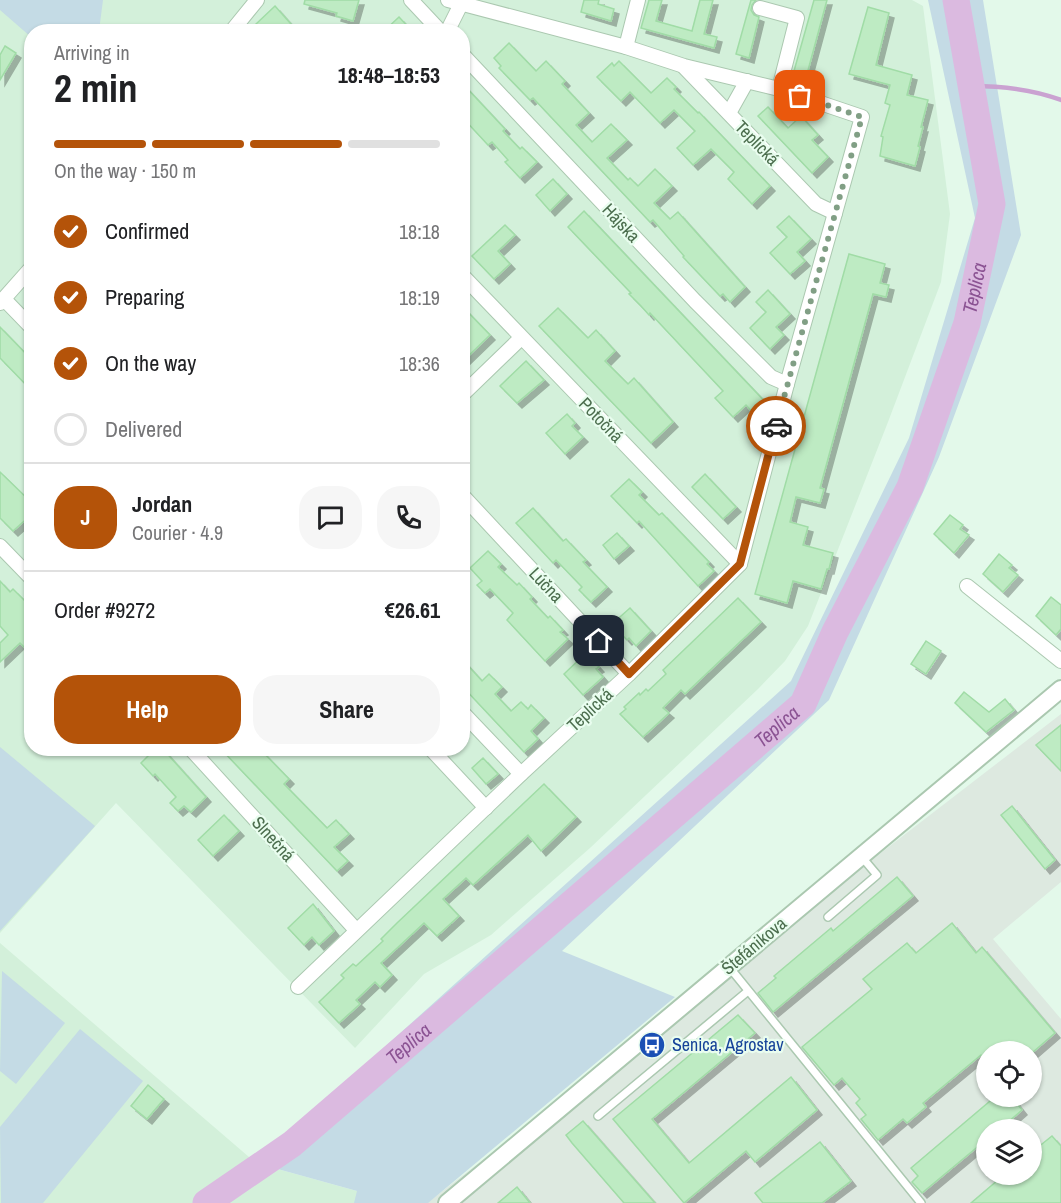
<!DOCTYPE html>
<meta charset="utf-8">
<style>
:root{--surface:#fff;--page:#f6f6f6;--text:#202124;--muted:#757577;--line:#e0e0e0;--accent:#b45309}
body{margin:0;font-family:"Archivo Narrow",sans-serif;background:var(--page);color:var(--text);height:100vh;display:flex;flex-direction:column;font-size:22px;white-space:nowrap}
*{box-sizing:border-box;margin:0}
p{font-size:20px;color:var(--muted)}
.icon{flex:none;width:33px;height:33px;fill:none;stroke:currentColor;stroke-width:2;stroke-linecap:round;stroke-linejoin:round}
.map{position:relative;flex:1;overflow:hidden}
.panel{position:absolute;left:24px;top:24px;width:446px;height:732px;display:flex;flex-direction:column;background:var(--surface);border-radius:24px;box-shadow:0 2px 4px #0004}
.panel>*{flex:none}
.tools{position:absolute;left:976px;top:1041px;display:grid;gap:12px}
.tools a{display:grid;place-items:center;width:66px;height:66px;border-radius:50%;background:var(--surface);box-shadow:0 2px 4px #0004;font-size:30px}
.pin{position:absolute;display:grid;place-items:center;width:51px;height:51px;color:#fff;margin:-26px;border-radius:12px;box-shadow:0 3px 9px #0006}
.courier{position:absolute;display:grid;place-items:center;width:60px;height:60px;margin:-30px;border:4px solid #b45309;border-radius:50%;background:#fff;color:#222;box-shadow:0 2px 8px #0007}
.head em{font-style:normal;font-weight:700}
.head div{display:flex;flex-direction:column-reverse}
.head{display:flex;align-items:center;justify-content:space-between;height:102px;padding:0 30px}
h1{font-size:39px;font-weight:700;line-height:45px}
.bar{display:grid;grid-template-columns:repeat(4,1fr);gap:9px 6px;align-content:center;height:72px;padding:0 30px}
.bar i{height:8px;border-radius:4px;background:var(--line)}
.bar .active{background:var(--accent)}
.bar p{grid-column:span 4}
.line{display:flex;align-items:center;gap:15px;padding:0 30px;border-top:2px solid var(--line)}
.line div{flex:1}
.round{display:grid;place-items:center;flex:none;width:63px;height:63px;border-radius:24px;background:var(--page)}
ol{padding:0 30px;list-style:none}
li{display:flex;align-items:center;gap:18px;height:66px}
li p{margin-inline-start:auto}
li .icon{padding:6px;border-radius:50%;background:var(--accent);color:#fff;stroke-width:4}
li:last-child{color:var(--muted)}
li i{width:33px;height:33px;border:3px solid var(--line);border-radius:50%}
.primary-button{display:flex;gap:12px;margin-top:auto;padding:12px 30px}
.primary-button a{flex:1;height:69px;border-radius:24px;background:var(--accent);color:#fff;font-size:24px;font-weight:700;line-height:69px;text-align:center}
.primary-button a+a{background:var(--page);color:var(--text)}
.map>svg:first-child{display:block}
.residential{fill:#d3f0da;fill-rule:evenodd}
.industrial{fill:#dde9e0;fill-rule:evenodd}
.green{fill:#c4dbe5}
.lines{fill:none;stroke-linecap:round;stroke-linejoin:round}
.stream{stroke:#caa2d1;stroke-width:4.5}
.river{stroke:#dbbae0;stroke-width:27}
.building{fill:#beebc3;stroke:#a0dca6;stroke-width:1.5;filter:url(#shadow)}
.service-casing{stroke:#abc8b0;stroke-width:10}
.minor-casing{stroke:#abc8b0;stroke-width:16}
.tertiary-casing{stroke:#abc8b0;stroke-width:20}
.service{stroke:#fff;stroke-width:7}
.minor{stroke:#fff;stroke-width:14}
.tertiary{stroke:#fff;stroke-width:16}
.done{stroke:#819f85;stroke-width:6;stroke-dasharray:0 10.8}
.route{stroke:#b45309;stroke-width:8}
.labels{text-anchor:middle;stroke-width:4.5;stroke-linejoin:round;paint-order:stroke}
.street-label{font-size:18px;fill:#4c6e4e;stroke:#e9fdef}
.transit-label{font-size:18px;fill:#164399;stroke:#e9fdef;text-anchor:start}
.water-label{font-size:20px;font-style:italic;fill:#8b5393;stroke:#e9fdef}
</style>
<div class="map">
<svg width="1061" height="1203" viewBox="0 0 1061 1203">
<defs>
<filter id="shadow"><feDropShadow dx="5" dy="5" stdDeviation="0" flood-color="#0004"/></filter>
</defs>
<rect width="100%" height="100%" fill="#e3f9ea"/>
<!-- residential -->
<g class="residential">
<path d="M0,0H912L923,6L950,214L941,282L888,422L808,626L785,661L758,689L590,848L491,935L424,974L355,1048L116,803L0,933ZM32,32H462V748H32Z"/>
<polygon points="0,943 256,1163 400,1203 0,1203"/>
</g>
<!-- industrial -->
<path class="industrial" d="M1061,714V882L993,939L1061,1019V1203H427ZM987,1052H1032V1096H987ZM987,1130H1032V1174H987Z"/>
<!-- green -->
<g class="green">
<polygon points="0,0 103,0 99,31 32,32 31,37 0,10"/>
<polygon points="928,0 983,0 1021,235 939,457 829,700 562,951 675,997 428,1203 354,1203 357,1191 256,1163 791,681 909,438 975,218"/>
<polygon points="0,747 95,826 0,931"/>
<polygon points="2,971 65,1023 16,1084 0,1071"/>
<polygon points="80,1029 143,1081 43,1203 1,1203 0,1127"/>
</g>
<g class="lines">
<!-- stream -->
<path class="stream" d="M971,86C1002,86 1032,89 1061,100"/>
<!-- river -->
<path class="river" id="s1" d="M206,1203L292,1144L803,704L835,632L910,487L967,323L992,204L956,0"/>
</g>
<!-- building -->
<g class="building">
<polygon points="305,0 359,0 353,21 336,16 337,13 304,4"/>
<polygon points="584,0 599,0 598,4 614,9 611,21 581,12"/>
<polygon points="649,0 662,0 656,21 692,31 700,0 713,0 704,34 717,37 714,48 641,28"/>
<polygon points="751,0 756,0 752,5 751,10 754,15 759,17 749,58 736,54"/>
<polygon points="814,0 827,0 807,74 794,71"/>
<polygon points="275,6 298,32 263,32 256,24"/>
<polygon points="868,7 889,13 876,65 912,75 907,95 928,100 921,127 923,127 918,146 920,147 915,166 880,156 883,137 881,136 890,105 885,103 890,85 849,74"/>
<polygon points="399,17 413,32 383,32"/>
<polygon points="509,43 536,71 546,61 565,81 562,84 589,113 576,125 592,142 611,124 627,140 607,158 628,180 630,178 638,186 655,169 672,186 654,203 670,219 678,212 745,287 730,302 723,294 720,296 683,257 684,256 653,220 650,222 533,98 530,100 499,68 501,66 494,58"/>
<polygon points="5,46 16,53 0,80 0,55"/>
<polygon points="619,61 651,93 667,78 676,87 674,89 698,113 699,112 770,186 752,204 728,179 734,172 711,149 693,165 677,148 695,131 674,110 660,123 630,92 621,101 597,77 612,63 614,66"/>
<polygon points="462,83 505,129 503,131 520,149 522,147 537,162 520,178 505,162 508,160 492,142 488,145 462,117"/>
<polygon points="768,107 788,128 801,116 818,135 812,140 828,157 812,173 758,116"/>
<polygon points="553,179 567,194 550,211 536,195"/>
<polygon points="584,211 771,408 766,427 746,405 733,417 715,398 723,391 650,313 649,315 641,306 629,294 631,293 568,227"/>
<polygon points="789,216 811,239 797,252 805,261 790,274 770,253 787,237 777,227"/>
<polygon points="505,225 515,235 498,251 510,264 494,279 472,256"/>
<polygon points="849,254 885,264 880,283 889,285 886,297 873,294 820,488 824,489 820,503 796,497 790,522 808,527 803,545 833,553 829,569 827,569 821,589 793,581 787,603 755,594"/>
<polygon points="768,290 790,314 776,327 784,335 770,349 750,328 766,312 756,302"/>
<polygon points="462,306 490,335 462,362"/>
<polygon points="558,308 588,338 596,330 615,351 605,361 628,384 634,378 673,422 651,443 539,326"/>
<polygon points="0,327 32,360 32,391 0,358"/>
<polygon points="526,361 544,380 517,403 500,386"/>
<polygon points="567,414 575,423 572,426 583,437 565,454 546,433"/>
<polygon points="0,472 32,503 32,514 13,531 0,518"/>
<polygon points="705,474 736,507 723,519 692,487"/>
<polygon points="629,479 642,492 639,495 659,515 662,513 709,562 707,564 714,571 698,586 639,521 637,523 611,496"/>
<polygon points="533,508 563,541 566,539 586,560 583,562 607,587 591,602 579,590 582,587 556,560 553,563 516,523"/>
<polygon points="950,515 963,525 960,529 969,535 954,553 934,534"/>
<polygon points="617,533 629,546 614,559 603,545"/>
<polygon points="488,551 501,564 498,567 517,585 519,583 532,597 530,599 548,618 550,616 563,630 560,632 568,639 545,661 507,620 513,613 490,589 485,593 477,585 482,581 470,568"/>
<polygon points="999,554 1012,565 1009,568 1018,575 1003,592 983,574"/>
<polygon points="0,581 10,592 13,589 32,608 32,655 20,643 0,662 0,643 8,635 0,626"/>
<polygon points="1051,597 1061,605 1061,629 1056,635 1036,616"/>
<polygon points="738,598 761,622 685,694 681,690 663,708 669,713 643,737 620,714 626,709 624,707 639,693 640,695 646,689 648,691 666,674 663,670"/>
<polygon points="630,608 651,631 636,646 629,638 627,640 612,624"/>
<polygon points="926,641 941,651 926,674 911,664"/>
<polygon points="586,653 599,667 596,669 603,677 583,695 564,674"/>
<polygon points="462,659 482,681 489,674 502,687 495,694 511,711 521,702 528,709 531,705 544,718 531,731 538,739 524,752 462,686"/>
<polygon points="964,692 989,712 1005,699 1014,710 986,732 955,703"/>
<polygon points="1061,725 1061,771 1036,745"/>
<polygon points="156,748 162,748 206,797 191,812 184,806 178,811 170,803 176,797 155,774 153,776 141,763"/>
<polygon points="220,748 259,748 289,779 284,784 327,828 336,820 349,834 334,847 348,861 337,871"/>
<polygon points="483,758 498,774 486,784 472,768"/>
<polygon points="544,784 576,817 541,851 528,835 473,885 466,878 443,899 459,916 437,936 424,923 381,963 392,975 380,987 375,982 356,1000 360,1004 339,1023 319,1002 344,978 341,975 353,964 356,966 383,941 381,939 397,923"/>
<polygon points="1012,806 1055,860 1045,869 1001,815"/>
<polygon points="224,815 239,831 213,856 198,840"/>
<polygon points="897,877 913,896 773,1012 758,993 776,978 774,976 831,928 833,931"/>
<polygon points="313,904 334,931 319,945 312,937 304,945 288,928"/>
<polygon points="952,923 976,953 982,947 1055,1033 1033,1052 987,1052 987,1062 981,1055 923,1103 926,1107 907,1123 903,1119 878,1140 861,1119 866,1115 856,1103 860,1099 842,1078 834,1085 802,1047 872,989 863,979 907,943 916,953"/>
<polygon points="738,1015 755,1033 652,1119 689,1163 791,1077 817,1110 755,1162 746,1151 684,1203 613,1119"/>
<polygon points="148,1085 164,1099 147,1119 131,1106"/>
<polygon points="996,1096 1011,1096 1022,1110 999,1130 987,1130 987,1139 922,1193 912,1182 918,1176 911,1168"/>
<polygon points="583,1121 655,1203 624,1203 572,1143 566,1135"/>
<polygon points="1052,1136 1061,1146 1061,1203 971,1203 1005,1174 1032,1174 1032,1152"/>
<polygon points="820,1142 851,1181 822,1203 763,1203 755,1193"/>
<polygon points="517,1187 530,1203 498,1203"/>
</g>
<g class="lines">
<defs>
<g id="service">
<polyline points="828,917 877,875 861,856"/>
<polyline points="730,968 921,1203"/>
<polyline points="598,1116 748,991"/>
</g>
<g id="minor">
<polyline points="411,0 441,32"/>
<polyline points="760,8 797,18 779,89"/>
<polyline points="231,32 257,0"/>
<polyline points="447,32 461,4"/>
<polyline points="626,47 638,0"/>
<polyline points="462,54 695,301 771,377 787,384"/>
<polyline points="684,67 816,204 835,213"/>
<polyline points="729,113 747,81"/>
<polyline points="462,275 740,564"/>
<polyline points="4,299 32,328"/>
<polyline points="0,303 32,267"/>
<polyline points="462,395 521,338"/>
<polyline points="462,495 629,674"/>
<polyline points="0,546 32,579"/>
<polyline points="967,586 1061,661"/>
<polyline points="462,712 521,774"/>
<polyline points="190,748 356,930"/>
<polyline points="430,748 486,808"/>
<polyline points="298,987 521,774 629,674 740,564 787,384 862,117 779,89 684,66 626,47 448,0"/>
</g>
<polyline id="tertiary" points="447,1203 1061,689"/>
</defs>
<!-- service casing -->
<use href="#service" class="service-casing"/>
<!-- minor casing -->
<use href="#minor" class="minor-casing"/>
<!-- tertiary casing -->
<use href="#tertiary" class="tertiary-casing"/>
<!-- service -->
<use href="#service" class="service"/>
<!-- minor -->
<use href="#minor" class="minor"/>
<!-- tertiary -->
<use href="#tertiary" class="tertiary"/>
</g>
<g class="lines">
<!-- done -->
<polyline class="done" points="776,426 862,117 800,96"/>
<!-- route -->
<polyline class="route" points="599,641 629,674 740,564 776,426"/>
</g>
<!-- icons -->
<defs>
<symbol id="bus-disc" viewBox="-11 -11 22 22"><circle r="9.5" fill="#1a4fb4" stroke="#e9fdef"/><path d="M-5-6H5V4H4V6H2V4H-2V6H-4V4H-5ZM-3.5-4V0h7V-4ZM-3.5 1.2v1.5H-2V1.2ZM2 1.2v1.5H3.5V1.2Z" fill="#fff"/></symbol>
</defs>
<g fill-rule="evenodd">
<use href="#bus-disc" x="637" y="1030" width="30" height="30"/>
</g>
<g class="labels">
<!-- street labels -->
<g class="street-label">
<text transform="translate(757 143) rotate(46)" y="6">Teplická</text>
<text transform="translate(621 223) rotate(47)" y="6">Hájska</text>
<text transform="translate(601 420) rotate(46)" y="6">Potočná</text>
<text transform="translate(546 585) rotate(47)" y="6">Lúčna</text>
<text transform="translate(590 710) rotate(-43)" y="6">Teplická</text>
<text transform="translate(273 839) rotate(48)" y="6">Slnečná</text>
<text transform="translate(754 946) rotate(-40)" y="6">Štefánikova</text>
</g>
<!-- transit labels -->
<g class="transit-label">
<text x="672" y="1051">Senica, Agrostav</text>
</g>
<!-- water labels -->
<g class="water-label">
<text dy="7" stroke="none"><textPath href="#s1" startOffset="1230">Teplica</textPath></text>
<text dy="7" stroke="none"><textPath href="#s1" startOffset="744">Teplica</textPath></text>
<text dy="7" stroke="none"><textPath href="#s1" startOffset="258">Teplica</textPath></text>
</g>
</g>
</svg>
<div class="tools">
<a><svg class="icon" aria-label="locate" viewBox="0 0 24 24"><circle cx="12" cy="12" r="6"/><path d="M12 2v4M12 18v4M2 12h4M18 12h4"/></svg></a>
<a><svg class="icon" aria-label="layers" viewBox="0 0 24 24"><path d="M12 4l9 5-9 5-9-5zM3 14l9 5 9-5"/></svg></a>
</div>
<div class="pin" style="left:800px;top:96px;background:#ea580c"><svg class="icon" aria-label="bag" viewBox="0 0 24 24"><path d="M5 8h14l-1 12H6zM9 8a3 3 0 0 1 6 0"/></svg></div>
<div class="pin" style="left:599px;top:641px;background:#1f2937"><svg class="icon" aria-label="home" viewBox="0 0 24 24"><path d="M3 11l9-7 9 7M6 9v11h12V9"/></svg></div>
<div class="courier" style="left:776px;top:426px"><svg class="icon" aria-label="car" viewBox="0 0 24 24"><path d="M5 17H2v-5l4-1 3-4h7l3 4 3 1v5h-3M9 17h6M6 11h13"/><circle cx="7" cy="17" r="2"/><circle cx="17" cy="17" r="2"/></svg></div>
<section class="panel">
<div class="head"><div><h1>2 min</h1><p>Arriving in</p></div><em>18:48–18:53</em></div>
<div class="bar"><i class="active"></i><i class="active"></i><i class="active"></i><i></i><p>On the way · 150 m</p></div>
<ol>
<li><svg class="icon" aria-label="check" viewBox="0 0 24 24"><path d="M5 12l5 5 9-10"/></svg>Confirmed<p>18:18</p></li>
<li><svg class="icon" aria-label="check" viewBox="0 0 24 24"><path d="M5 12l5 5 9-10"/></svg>Preparing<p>18:19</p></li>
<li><svg class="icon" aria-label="check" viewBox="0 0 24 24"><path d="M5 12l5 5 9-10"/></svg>On the way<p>18:36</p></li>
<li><i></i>Delivered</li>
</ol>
<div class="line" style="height:108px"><b class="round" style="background:var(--accent);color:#fff">J</b><div><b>Jordan</b><p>Courier · 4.9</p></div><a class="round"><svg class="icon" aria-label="chat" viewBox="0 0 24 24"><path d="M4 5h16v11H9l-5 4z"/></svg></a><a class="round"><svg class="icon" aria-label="phone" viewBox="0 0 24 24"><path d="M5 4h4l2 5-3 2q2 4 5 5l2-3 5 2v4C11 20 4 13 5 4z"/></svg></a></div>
<div class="line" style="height:78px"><div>Order #9272</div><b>€26.61</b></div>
<div class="primary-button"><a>Help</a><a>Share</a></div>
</section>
</div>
